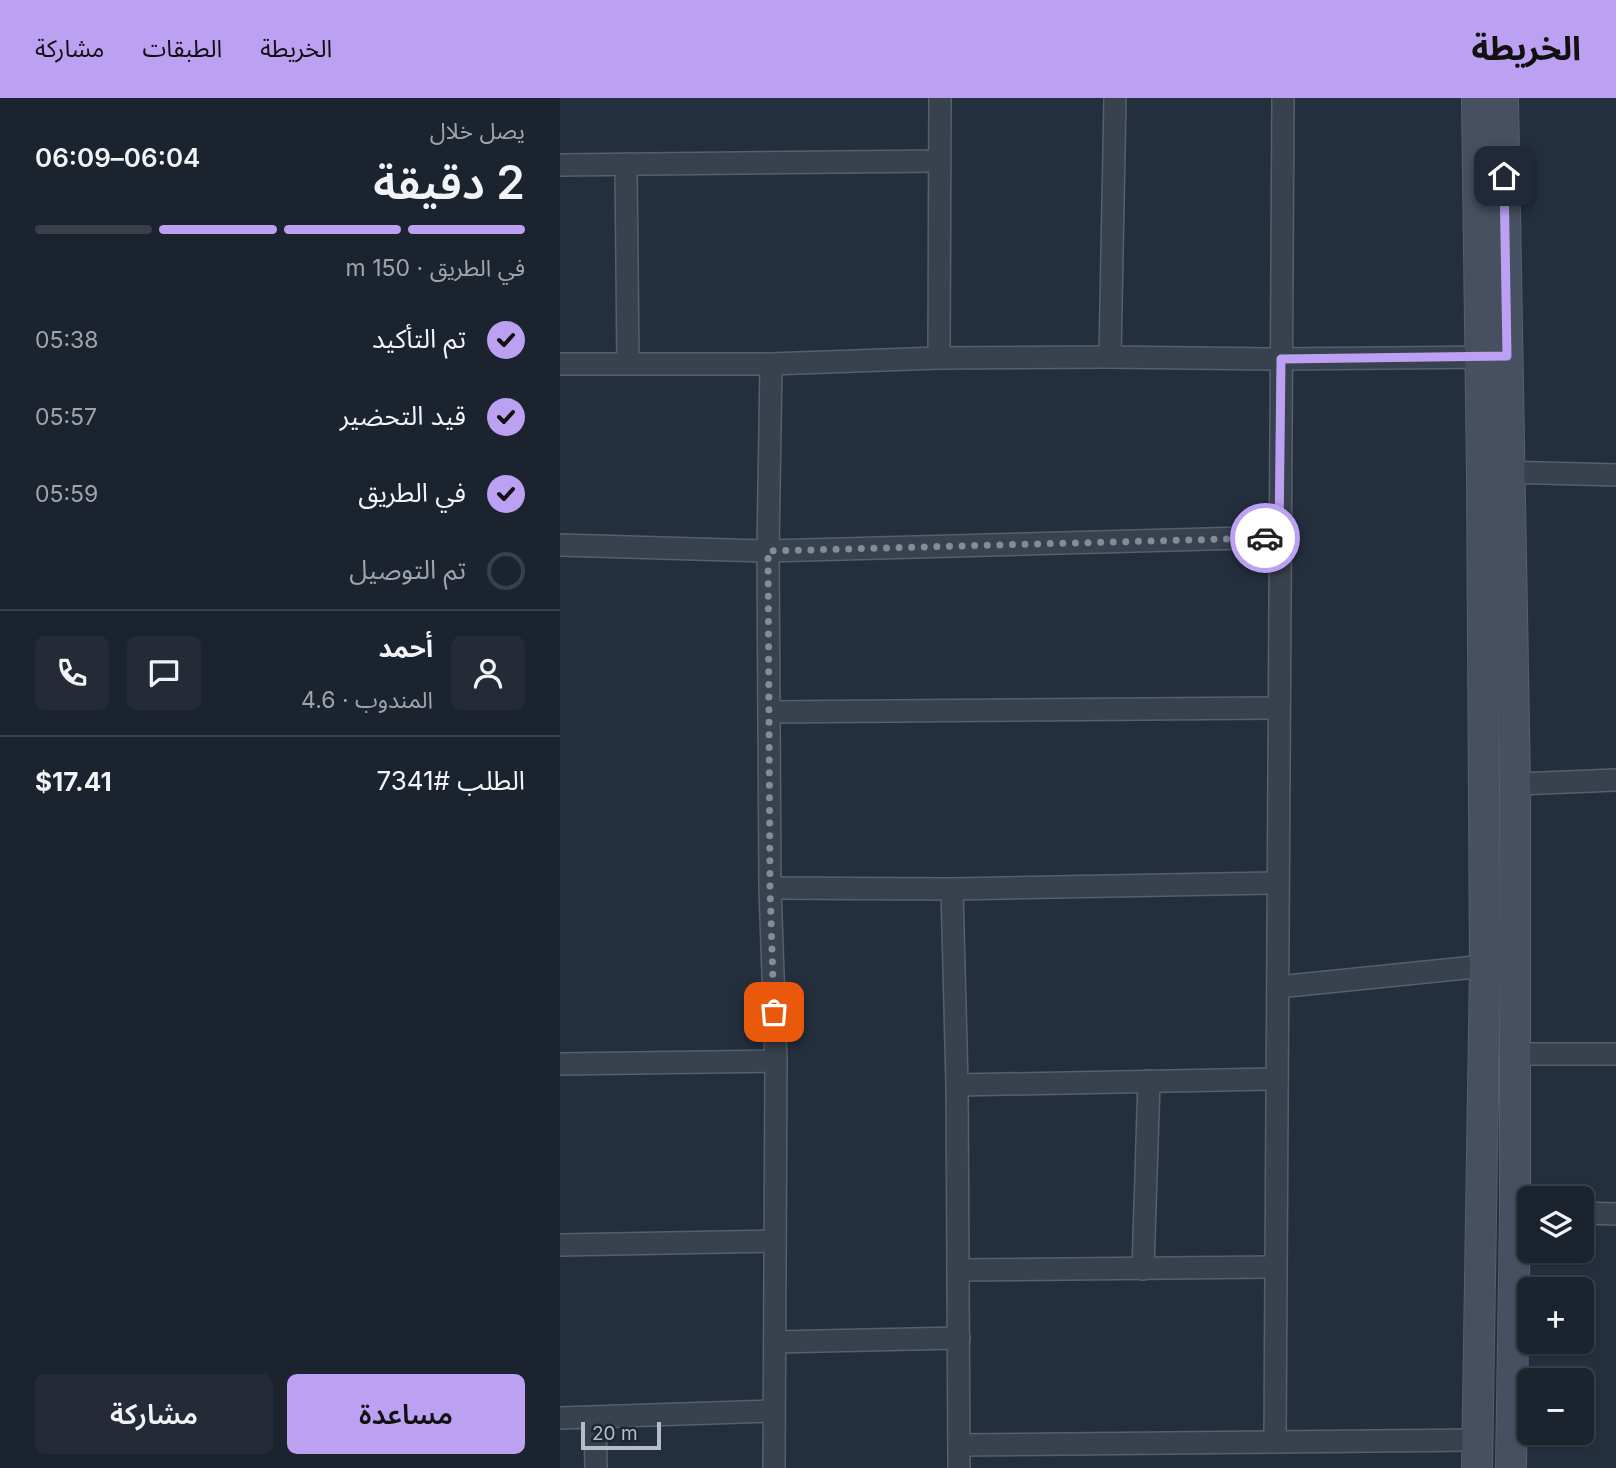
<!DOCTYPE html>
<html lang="ar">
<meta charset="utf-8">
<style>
:root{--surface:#1b232e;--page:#242b36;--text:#f1f3f6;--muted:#a0a4aa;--line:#39404a;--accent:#bca0f2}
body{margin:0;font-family:Inter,"Noto Sans Arabic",sans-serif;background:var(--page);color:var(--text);direction:rtl;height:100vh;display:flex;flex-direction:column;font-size:26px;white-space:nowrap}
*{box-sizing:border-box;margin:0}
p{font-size:23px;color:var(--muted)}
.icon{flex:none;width:38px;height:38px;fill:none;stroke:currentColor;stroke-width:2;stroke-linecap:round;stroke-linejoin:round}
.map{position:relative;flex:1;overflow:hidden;direction:ltr}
.details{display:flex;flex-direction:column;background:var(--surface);width:560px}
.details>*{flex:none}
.buttons{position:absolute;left:957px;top:1088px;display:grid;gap:14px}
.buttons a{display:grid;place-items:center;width:77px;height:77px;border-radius:10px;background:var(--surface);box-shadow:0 2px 5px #0004,0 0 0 2px var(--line);font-size:35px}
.scale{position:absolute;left:21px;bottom:18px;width:80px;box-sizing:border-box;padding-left:7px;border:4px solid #b4bcc9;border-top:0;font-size:19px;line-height:24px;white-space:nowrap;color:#b4bcc9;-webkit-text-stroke:5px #1d2633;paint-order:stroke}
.pin{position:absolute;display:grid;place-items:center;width:60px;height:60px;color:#fff;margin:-30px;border-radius:14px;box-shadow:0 4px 10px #0006}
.courier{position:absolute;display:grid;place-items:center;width:70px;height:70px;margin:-35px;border:5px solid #bca0f2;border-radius:50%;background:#fff;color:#222;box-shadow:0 2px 9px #0007}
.overview em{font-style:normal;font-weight:600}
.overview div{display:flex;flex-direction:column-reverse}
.overview{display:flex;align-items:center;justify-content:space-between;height:119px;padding:0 35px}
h1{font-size:46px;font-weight:600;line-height:52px}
.bar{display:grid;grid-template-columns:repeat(4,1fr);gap:10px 7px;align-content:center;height:84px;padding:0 35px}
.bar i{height:9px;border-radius:5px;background:var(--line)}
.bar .current{background:var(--accent)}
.bar p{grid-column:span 4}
.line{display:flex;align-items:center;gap:18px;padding:0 35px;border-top:2px solid var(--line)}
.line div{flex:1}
.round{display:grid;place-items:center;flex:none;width:74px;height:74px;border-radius:10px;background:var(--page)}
ol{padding:0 35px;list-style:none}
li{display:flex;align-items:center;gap:21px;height:77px}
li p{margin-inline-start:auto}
li .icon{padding:7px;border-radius:50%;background:var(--accent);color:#111;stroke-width:4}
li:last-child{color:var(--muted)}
li i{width:38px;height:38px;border:4px solid var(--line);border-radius:50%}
.primary-button{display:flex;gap:14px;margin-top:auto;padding:14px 35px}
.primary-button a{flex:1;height:80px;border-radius:10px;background:var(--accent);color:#111;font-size:28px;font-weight:600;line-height:80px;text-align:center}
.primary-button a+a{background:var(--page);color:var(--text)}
header{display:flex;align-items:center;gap:42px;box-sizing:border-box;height:98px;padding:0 35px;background:var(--accent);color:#111}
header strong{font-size:33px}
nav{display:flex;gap:38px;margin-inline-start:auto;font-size:24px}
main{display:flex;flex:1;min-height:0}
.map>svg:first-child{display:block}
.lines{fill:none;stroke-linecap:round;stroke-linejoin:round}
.street-casing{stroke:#565f6c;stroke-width:24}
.secondary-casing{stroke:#565f6c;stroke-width:32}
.street{stroke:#38414e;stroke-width:21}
.secondary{stroke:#465061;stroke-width:30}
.done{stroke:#828b98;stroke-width:7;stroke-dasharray:0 12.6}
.route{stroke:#bca0f2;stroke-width:9}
</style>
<header>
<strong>الخريطة</strong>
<nav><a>الخريطة</a><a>الطبقات</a><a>مشاركة</a></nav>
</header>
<main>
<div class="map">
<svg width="1056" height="1370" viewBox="0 0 1056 1370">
<rect width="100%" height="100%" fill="#242f3e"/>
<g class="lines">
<defs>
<g id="street">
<polyline points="66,66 68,265"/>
<polyline points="0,67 379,63"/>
<polyline points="550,259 555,0"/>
<polyline points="379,260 380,0"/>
<polyline points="0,266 211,266 379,260 550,259 721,261 932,259"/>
<polyline points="211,266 208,453 210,790 216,963 214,1370"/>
<polyline points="948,374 1056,377"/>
<polyline points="0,447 208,453 719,439"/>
<polyline points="209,614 718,610"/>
<polyline points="955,686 1056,682"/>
<polyline points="210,790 392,791 717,785"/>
<polyline points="392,791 397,987 399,1370"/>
<polyline points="718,889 925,868"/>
<polyline points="954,956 1056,956"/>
<polyline points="0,966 216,963"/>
<polyline points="397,987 717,981"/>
<polyline points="1022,1115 1056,1116"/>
<polyline points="0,1147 215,1143"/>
<polyline points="583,1171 589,983"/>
<polyline points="398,1172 715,1169"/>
<polyline points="215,1244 399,1240"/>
<polyline points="35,1319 36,1370"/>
<polyline points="0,1320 214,1313"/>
<polyline points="715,1344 723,0"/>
<polyline points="399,1347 917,1342"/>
</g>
<g id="secondary">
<polyline points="917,0 922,378 925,868 917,1370"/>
<polyline points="943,0 955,686 955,1115 951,1370"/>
</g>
</defs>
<!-- street casing -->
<use href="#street" class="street-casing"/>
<!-- secondary casing -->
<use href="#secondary" class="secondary-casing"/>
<!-- street -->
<use href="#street" class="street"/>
<!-- secondary -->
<use href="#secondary" class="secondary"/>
</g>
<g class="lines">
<!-- done -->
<polyline class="done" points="214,914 210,790 208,453 705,440"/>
<!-- route -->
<polyline class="route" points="705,440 719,439 721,261 947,258 944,78"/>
</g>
</svg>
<div class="buttons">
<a><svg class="icon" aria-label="layers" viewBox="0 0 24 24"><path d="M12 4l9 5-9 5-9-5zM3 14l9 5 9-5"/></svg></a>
<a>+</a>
<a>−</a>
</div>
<div class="scale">20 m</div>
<div class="pin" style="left:214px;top:914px;background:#ea580c"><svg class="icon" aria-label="bag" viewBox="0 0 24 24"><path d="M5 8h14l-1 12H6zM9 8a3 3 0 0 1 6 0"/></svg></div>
<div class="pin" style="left:944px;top:78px;background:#1f2937"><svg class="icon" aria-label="home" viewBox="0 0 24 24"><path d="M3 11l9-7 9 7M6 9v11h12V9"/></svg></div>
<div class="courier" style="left:705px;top:440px"><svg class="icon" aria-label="car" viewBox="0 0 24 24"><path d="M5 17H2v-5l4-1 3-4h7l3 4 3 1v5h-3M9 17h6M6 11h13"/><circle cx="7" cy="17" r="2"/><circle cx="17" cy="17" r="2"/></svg></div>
</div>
<section class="details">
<div class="overview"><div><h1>2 دقيقة</h1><p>يصل خلال</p></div><em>06:04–06:09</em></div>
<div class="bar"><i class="current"></i><i class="current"></i><i class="current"></i><i></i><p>في الطريق · 150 m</p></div>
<ol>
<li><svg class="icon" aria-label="check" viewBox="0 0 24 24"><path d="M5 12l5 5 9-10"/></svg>تم التأكيد<p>05:38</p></li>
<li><svg class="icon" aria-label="check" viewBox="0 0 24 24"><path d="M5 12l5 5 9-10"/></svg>قيد التحضير<p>05:57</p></li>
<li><svg class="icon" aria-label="check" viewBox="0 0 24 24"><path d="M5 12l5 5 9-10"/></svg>في الطريق<p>05:59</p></li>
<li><i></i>تم التوصيل</li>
</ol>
<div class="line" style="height:126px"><a class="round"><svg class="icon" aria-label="person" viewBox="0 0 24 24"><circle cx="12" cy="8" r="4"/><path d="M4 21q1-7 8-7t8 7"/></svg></a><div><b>أحمد</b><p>المندوب · 4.6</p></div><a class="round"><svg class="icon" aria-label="chat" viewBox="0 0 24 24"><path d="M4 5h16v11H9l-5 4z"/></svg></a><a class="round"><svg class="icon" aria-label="phone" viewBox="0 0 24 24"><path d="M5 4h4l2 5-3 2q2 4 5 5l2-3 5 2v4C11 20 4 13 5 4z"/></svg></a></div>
<div class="line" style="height:91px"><div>الطلب #7341</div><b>$17.41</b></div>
<div class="primary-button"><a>مساعدة</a><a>مشاركة</a></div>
</section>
</main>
